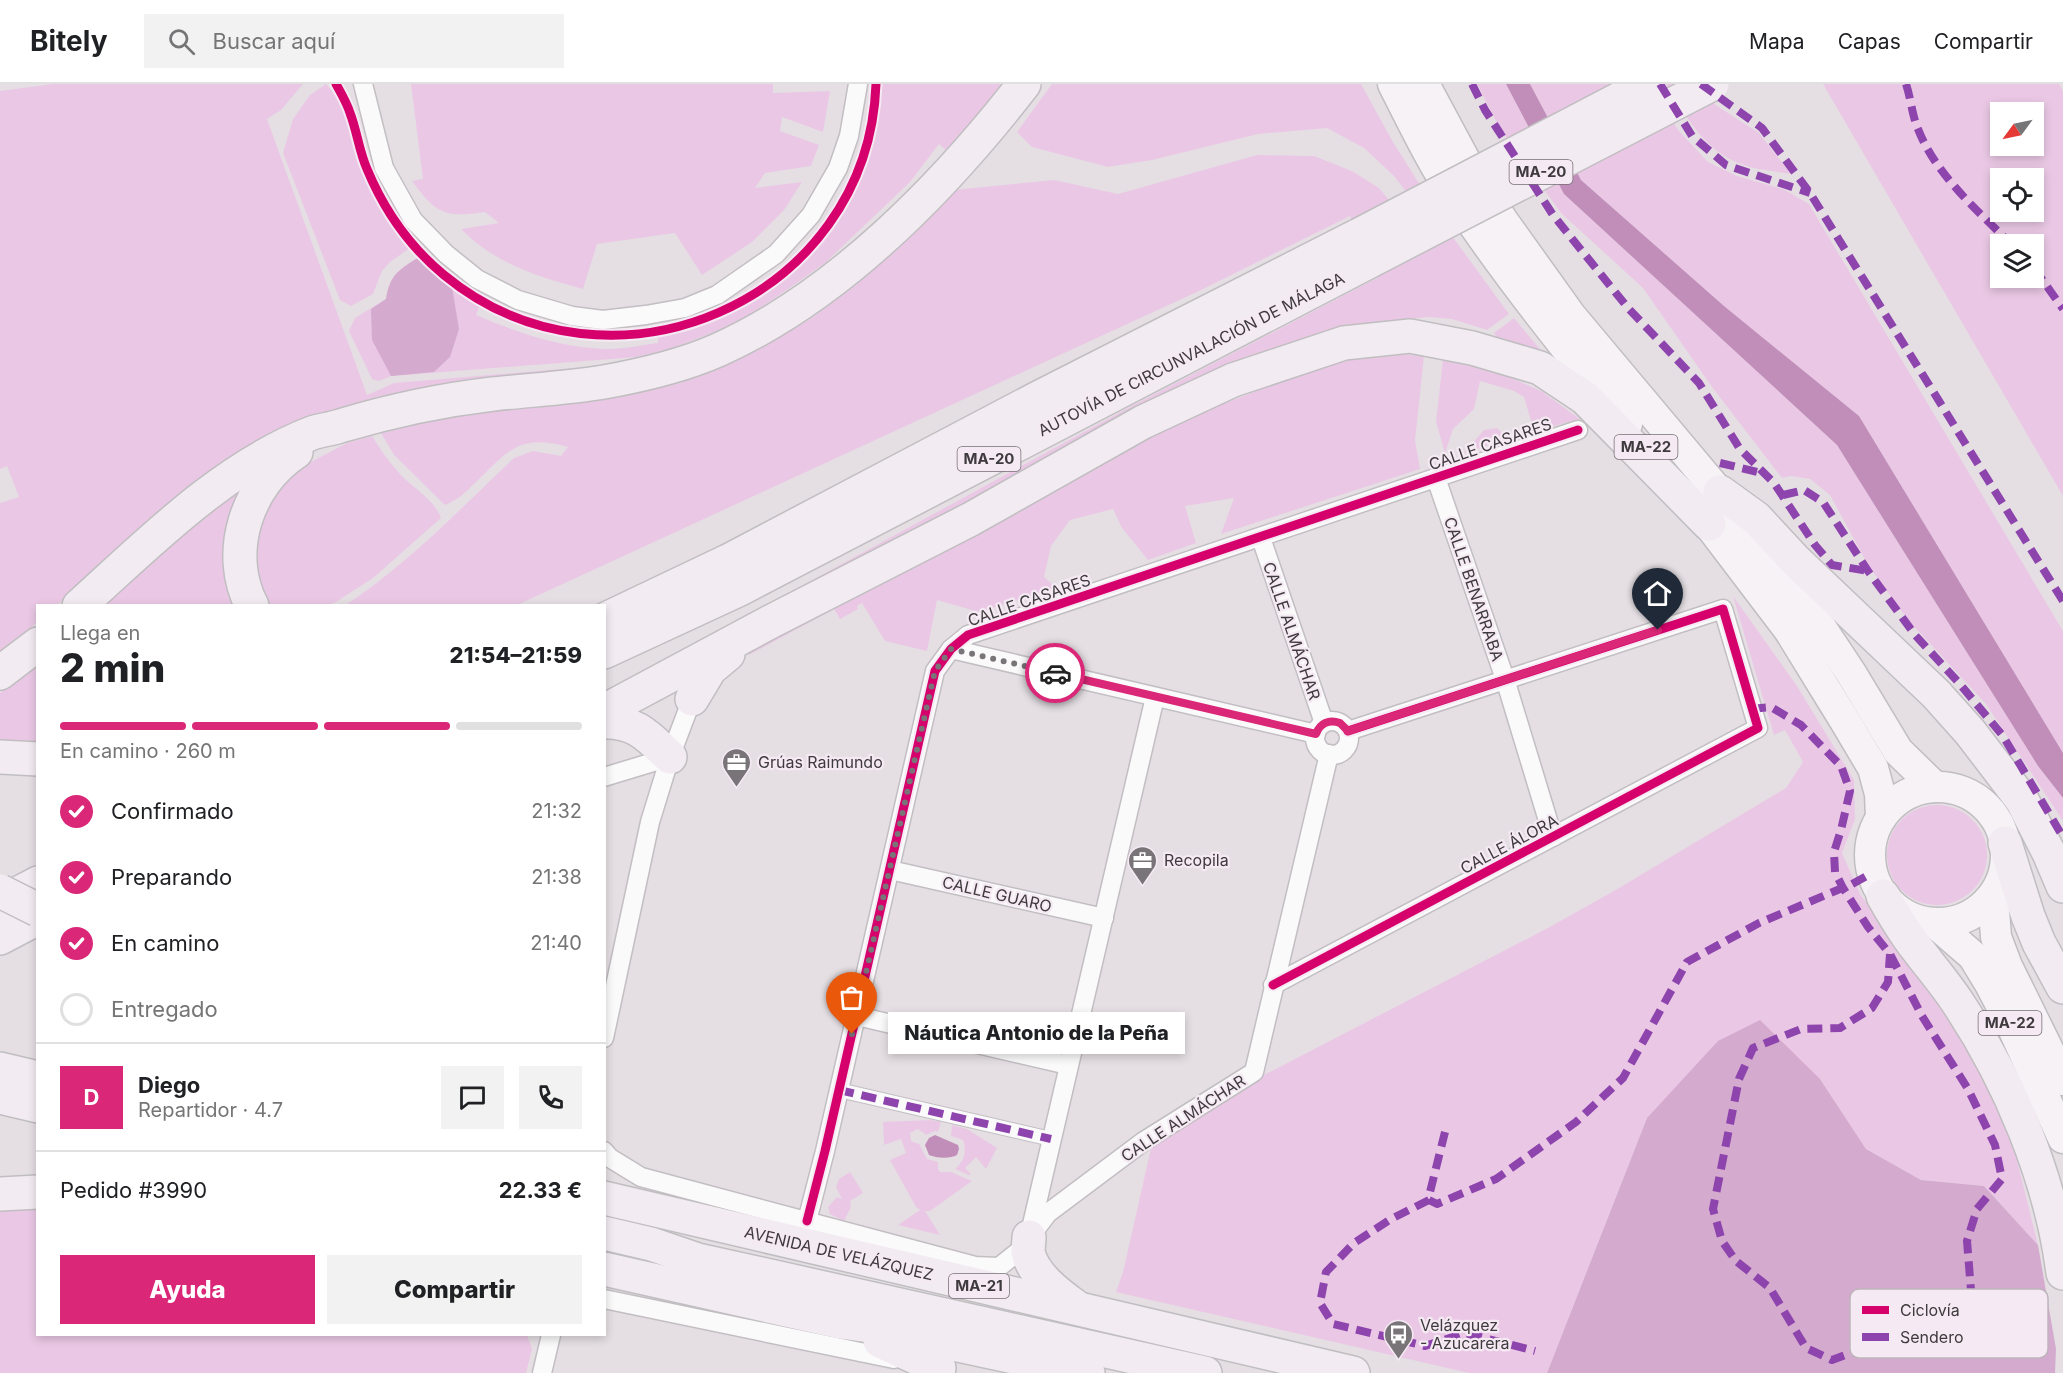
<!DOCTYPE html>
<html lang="es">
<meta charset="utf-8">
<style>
:root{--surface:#fff;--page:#f2f2f2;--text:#202124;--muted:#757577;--line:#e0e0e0;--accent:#db2777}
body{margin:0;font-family:Inter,sans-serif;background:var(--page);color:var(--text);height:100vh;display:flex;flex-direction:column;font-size:22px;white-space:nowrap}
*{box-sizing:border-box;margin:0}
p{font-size:20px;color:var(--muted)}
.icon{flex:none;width:33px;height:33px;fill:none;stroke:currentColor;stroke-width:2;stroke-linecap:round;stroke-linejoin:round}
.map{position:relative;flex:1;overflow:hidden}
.details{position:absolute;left:36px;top:520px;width:570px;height:732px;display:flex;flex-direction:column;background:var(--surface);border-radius:0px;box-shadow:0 3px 9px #0003}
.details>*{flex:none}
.needle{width:39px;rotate:237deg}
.tools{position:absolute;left:1990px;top:18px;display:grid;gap:12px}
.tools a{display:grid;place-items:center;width:54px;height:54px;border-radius:0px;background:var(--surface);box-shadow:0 3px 9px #0003;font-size:30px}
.pin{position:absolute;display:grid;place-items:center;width:51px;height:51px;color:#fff;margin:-62px -26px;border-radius:50% 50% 50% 0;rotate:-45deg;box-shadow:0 0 6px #0007}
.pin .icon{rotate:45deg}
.courier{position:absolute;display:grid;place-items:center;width:60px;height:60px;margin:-30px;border:4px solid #db2777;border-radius:50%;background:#fff;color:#222;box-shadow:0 2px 8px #0007}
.bubble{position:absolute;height:42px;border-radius:0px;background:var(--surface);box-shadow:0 3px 9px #0003;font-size:20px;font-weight:800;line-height:42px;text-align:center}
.headline em{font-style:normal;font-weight:800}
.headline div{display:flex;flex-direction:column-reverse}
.headline{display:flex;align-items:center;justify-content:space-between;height:102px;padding:0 24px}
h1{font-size:39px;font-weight:800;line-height:45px}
.bar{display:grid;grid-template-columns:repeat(4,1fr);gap:9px 6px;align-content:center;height:72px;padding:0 24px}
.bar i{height:8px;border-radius:4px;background:var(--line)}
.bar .active{background:var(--accent)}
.bar p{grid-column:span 4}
.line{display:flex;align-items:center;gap:15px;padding:0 24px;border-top:2px solid var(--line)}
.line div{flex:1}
.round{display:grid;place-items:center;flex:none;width:63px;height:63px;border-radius:0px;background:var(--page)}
ol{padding:0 24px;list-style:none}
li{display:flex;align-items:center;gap:18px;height:66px}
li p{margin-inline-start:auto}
li .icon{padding:6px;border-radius:50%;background:var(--accent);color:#fff;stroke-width:4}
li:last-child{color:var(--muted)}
li i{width:33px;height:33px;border:3px solid var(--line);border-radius:50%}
.button{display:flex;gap:12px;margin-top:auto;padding:12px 24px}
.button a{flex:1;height:69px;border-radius:0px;background:var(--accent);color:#fff;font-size:24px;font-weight:800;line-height:69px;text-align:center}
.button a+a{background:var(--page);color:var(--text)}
header{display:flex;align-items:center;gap:36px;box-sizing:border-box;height:84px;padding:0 30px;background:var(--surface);border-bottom:2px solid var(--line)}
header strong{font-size:28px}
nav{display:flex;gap:33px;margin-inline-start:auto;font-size:21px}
.search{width:420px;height:54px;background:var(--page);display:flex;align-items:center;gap:15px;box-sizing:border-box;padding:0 21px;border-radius:0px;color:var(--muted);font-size:22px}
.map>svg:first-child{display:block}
.green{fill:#eac8e5;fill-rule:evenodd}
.forest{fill:#d4aace}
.water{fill:#c18eba}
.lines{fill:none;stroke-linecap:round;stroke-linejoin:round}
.pedestrian-casing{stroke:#c2bec2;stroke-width:16}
.minor-casing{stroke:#c2bec2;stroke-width:21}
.primary-casing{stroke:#c0bec0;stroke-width:33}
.motorway-casing{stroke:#c0bec0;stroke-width:36}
.pedestrian{stroke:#fbfafb;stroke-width:14}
.minor{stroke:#fbfafb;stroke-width:18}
.primary{stroke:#f6f2f6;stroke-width:30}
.motorway{stroke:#f3ebf2;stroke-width:33}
.motorway-bridge-casing{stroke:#c0bec0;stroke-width:36;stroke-linecap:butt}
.motorway-bridge{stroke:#f3ebf2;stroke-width:33}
.quiet{stroke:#8e44ad;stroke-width:8;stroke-dasharray:15 8;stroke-linecap:butt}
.cycleway-casing{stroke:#f5eaf3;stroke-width:13}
.cycleway{stroke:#d6006c;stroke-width:9}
.done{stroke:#787477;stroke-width:6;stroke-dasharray:0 10.8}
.route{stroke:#db2777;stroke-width:8}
.labels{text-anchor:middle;stroke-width:4.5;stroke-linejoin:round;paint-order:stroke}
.shield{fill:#f5eaf3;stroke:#756f74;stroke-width:1.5}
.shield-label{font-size:15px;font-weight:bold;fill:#3e3a3d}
.street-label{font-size:16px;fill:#3e3a3d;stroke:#f5eaf3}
.poi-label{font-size:16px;fill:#3e3a3d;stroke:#f5eaf3;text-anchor:start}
.key{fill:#f5eaf3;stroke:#beb5bc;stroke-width:1.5}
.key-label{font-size:16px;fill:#3e3a3d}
</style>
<header>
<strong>Bitely</strong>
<div class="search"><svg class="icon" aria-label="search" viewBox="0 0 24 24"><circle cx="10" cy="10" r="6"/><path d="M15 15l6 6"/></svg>Buscar aquí</div>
<nav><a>Mapa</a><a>Capas</a><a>Compartir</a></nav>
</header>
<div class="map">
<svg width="2063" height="1289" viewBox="0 0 2063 1289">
<rect width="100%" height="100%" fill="#e5dfe4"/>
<!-- green -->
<g class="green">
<polygon points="53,0 303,0 281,26 267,35 367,311 394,299 632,279 353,324 112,472 56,522 38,522 37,538 0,572 0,419 19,413 7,382 0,385 0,7"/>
<path d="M326,0C349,25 353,62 366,93C377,119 394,141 410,164L390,178L382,187L373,210L351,222L340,216L283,69L293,35L310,11Z"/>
<path d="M411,0H773V9L830,7L823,48L782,33L780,47L819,61L811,82L765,89L755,104L802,98L784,126L752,158L702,191L675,149L597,160L583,205C538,193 494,179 461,145L499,139L485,128C445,134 436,130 412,97L423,95Z"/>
<path d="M880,0H1007L949,69L939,60L910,98L825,179L778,212L735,240L673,264L637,273L391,292L379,297L372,295L349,247L355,234L386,215C390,190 399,186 419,173L452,203L480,221L476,231C518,249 561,264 607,265C624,265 642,261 658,259V251C676,251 693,243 710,236C808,200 878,104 880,0Z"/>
<path d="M1052,0H1361L1393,58L1452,152L1509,230L1487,246L1452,235L1427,233L1368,240L752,535L750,530L1130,323L1377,194L1350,132L1199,207L515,522H344C407,481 459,426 514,374L533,367L561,372L568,363C519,349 508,367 475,399C465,409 458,416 445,421L394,371L381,349L466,329L542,323L642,308L680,299L760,265L812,234L855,202L954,106L1054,96L1118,110L1257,71L1314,72L1352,87L1379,104L1408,139L1425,131L1393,91L1364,64L1327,44L1258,50L1152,76L1108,83L1032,63L1017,48Z"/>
<polygon points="1477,0 1506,0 1564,110 1837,361 2038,682 2063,714 2063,737 1986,620 1908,536 1868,481 1830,411 1810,395 1791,392 1782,394 1712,303 1643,204 1561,129 1499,43"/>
<polygon points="1530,0 1650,0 1678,46 1708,78 1737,92 1783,105 1809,120 2063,547 2063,669 1859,332 1724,222 1581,96"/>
<path d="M1666,0H1693L1717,22L1759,49L1791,90C1774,87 1756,86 1741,80C1704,67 1685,31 1666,0Z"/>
<path d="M1823,0H2059L2063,7V412ZM2001,28H2034V62H2001ZM2001,94H2034V128H2001ZM2001,160H2034V194H2001Z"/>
<polygon points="1514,234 1549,276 1498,256 1494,249"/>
<polygon points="1385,269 1424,272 1415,356 1420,385 1221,450 1234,414 1185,422 1196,459 1148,476 1122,444 1113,425 1070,436 1051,462 1044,493 1057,504 979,528 937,516 927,567 885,557 862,519 857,522 858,525 840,535 834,525 749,571 747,568 1128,363 1192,332 1342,274"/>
<polygon points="1443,275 1500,289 1541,307 1580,335 1534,347 1524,313 1514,307 1480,297 1474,325 1453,345 1445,369 1436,338"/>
<polygon points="1497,344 1503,350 1503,357 1495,360 1493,353 1486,354 1487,362 1464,369 1484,346"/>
<path d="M372,352C380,365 389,378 400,390C413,404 434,415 441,434L373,494L336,518L326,522H269L258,493V454L273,410L307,380L347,359Z"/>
<polygon points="247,397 228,436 230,502 236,522 97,522 154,471"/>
<polygon points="1733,512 1797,602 1854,696 1855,735 1842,769 1860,810 1925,897 1971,966 2011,1052 2038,1161 1984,1102 1921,1096 1866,1065 1820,995 1647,1034 1547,1289 1469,1289 1116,1208 1123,1188 1152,1060 1264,991 1546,845 1614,807 1786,704 1803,678 1785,646 1774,651"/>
<polygon points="37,576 37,657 0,658 0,609"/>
<circle cx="1937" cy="771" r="50"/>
<polygon points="930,1036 941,1038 938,1048 935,1047 926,1051 918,1045 910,1049 911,1057 919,1060 927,1075 938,1078 938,1085 940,1088 951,1088 972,1097 930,1127 925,1127 940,1151 898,1141 920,1126 916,1123 890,1076 906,1069 901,1055 884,1061 883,1038"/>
<path d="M952,1041L967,1045L997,1064L986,1085L976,1073L965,1084L971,1090L969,1091L955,1085C964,1078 967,1067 963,1056L951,1052Z"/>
<polygon points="850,1088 863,1109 850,1117 851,1123 844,1137 830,1130 828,1123 837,1113 842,1115 836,1103 839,1095"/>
<polygon points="37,1124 38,1251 527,1251 532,1265 526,1289 0,1289 0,1125"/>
</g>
<!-- forest -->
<g class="forest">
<path d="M419,173L452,203L459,245L450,273L434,288L391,292L372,256L371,225L386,215C390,190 399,186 419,173Z"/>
<polygon points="1760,936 1820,995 1866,1065 1921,1096 1984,1102 2038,1161 2056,1265 2055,1289 1547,1289 1647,1034 1718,957"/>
</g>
<!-- water -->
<g class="water">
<polygon points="1506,0 1530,0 1581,96 1724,222 1859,332 2063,669 2063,714 2038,682 1837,361 1564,110"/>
<path d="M935,1051L958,1061L959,1065L957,1071C950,1075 936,1074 929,1071L925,1061L929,1054Z"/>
</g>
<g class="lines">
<defs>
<polyline id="pedestrian" points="839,1006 1051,1055"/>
<g id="minor">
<polyline points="363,0 384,84 413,136 446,170 477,195 518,216 572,232 603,236 646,231 685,224 717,211 776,170 811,131 838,84 849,52 858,0"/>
<polyline points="1436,394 1505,595 1553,753"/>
<polyline points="1261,454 1324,639"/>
<polyline points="951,565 1316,650"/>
<circle cx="1332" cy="654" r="17"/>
<polyline points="604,693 670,673"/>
<polyline points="890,786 1104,834"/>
<polyline points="1273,901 1758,644 1723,525 1348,647"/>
<polyline points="857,932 1068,981"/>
<polyline points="604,954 650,738 670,673 692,615"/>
<polyline points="604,1067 610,1074 641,1093 975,1182 999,1183 1019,1167 1048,1129 1144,1057 1254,988 1329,670"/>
<polyline points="807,1137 825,1067 935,587 951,565 968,551 1578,346"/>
<polyline points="1030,1149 1155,613"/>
<polyline points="604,1215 894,1275"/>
<polyline points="542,1289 551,1251"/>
</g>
<g id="primary">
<path d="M1393,0C1413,39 1432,79 1456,115C1508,193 1568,267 1627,340"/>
<polyline points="1424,0 1467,80 1503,137 1571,232 1743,437 1814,533 1851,589 1898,667 1935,703"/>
<polyline points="1694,421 1789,546 1845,637 1873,684 1880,710 1881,734"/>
<circle cx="1938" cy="771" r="68"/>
<polyline points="1993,813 1996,853 2007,882 2063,996"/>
<polyline points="1936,840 1973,872 1990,900 2012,942 2063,1054"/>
</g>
<g id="motorway">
<polyline points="1720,408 1756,434 1795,476 1936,610 1970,648 2022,716 2049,769 2063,802"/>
<path d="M79,522C150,458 222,384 312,349C321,346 331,345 340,342C390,327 441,316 493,310C530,306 568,304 604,298C643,291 682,282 718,266C838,212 944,103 1024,0"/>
<path d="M252,522C224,469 247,400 296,368"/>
<polyline points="604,536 728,477 1036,315 1359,151"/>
<polyline points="604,568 738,506 1370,177"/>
<polyline points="0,589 38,560"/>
<polyline points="692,615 710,585 728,570"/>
<polyline points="604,627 770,538 971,435 1143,338 1233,296 1344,259 1410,252 1472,264 1540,284 1585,314 1709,440"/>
<path d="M604,638C636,637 649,653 670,673"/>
<polyline points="0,673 38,675"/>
<polyline points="2005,759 2028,832 2039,859 2063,903"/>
<path d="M1883,812C1891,826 1900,841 1909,854C1924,875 1942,895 1956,916C2009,995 2051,1094 2063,1189"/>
<polyline points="0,819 38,799"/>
<polyline points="0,854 38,834"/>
<polyline points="0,985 38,994"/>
<polyline points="0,1013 38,1022"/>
<polyline points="0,1110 38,1108"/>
<polyline points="604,1114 1353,1289"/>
<polyline points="604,1149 651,1160 698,1176 1205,1289"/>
<path d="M1029,1153C1029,1157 1028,1164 1028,1168C1033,1191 1057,1209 1075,1222"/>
<polyline points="604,1185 840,1238 870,1242 1088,1289"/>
<polyline points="880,1257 939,1284"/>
</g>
</defs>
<!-- pedestrian casing -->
<use href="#pedestrian" class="pedestrian-casing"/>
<!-- minor casing -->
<use href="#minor" class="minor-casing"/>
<!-- primary casing -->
<use href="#primary" class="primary-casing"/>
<!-- motorway casing -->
<use href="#motorway" class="motorway-casing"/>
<!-- pedestrian -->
<use href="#pedestrian" class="pedestrian"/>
<!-- minor -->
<use href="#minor" class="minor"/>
<!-- primary -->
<use href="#primary" class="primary"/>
<!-- motorway -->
<use href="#motorway" class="motorway"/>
<defs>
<g id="motorway-bridge">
<polyline points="1359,151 1648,0"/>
<polyline points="1370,177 1712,0"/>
<polyline points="0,807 38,826"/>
</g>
</defs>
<!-- motorway-bridge casing -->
<use href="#motorway-bridge" class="motorway-bridge-casing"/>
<!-- motorway-bridge -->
<use href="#motorway-bridge" class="motorway-bridge"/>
<!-- quiet -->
<g class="quiet">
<polyline points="1472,0 1485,26 1553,131 1628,224 1699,299 1740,365 1774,399 1815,461 1832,481 1868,487"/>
<polyline points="1660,0 1692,52 1726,81 1810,109"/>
<polyline points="1701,0 1762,44 1810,109 2063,517"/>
<path d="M1906,0C1911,15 1912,31 1918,45C1936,91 1977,126 2011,160"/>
<polyline points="2034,184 2063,225"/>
<polyline points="1720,379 1762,389"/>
<polyline points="1783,411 1804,406 1823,418 1868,487 1915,551 1959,599 2003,652 2063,753"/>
<polyline points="1751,625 1771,623 1801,641 1841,682 1850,707 1841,746 1834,768 1835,788 1843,804 1868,843 1890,870 1922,932 1968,1005 1995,1061 2002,1095 1977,1125 1967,1157 1973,1231 1965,1254 1941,1269 1880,1258 1832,1276 1806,1264 1770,1204 1736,1177 1722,1157 1713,1125 1739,995 1753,964 1801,945 1840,944 1872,924 1888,898 1890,870"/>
<polyline points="839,1006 1051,1055"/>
<polyline points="1445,1048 1430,1108 1429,1116 1437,1120 1496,1095 1576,1038 1623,994 1687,878 1759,839 1852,800 1872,789"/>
<polyline points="1429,1116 1391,1135 1354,1159 1326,1188 1320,1219 1333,1240 1425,1262 1465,1249 1535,1267"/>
</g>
<defs>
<g id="cycleway">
<path d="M336,0C341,9 347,19 350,29C357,47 359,67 367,85C384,126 410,163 444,191C610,328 868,217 876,0"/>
<polyline points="1273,901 1758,644 1723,525 1348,647"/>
<polyline points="807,1137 825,1067 935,587 951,565 968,551 1578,346"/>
</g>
</defs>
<!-- cycleway casing -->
<use href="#cycleway" class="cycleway-casing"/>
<!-- cycleway -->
<use href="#cycleway" class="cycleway"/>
</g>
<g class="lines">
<!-- done -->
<polyline class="done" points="852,950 935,587 951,565 1055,589"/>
<!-- route -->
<path class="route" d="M1055,589L1316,650C1320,639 1329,635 1340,639L1348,647L1658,546"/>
</g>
<!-- icons -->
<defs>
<symbol id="office-pin" viewBox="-11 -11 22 30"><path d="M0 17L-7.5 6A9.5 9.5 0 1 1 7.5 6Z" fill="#787477" stroke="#f5eaf3"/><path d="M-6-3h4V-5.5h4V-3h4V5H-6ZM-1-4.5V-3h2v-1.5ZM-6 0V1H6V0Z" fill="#fff"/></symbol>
<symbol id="bus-pin" viewBox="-11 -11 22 30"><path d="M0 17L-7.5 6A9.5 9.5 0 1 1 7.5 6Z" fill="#787477" stroke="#f5eaf3"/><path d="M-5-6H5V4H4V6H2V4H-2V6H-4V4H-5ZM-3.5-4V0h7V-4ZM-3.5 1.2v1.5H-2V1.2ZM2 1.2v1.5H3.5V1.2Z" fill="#fff"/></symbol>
</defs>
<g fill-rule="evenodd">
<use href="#office-pin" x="720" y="662" width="33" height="45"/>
<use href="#office-pin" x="1126" y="760" width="33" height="45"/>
<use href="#bus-pin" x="1382" y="1234" width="33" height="45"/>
</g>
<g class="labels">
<!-- shield labels -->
<g class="shield">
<rect x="1509.5" y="76" width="63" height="24" rx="4.5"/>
<rect x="1614.5" y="351" width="63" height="24" rx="4.5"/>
<rect x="957.5" y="363" width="63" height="24" rx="4.5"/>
<rect x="1978.5" y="927" width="63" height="24" rx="4.5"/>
<rect x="949" y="1190" width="60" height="24" rx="4.5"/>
</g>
<g class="shield-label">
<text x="1541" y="93">MA-20</text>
<text x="1646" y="368">MA-22</text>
<text x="989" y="380">MA-20</text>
<text x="2010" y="944">MA-22</text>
<text x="979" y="1207">MA-21</text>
</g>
<!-- street labels -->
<g class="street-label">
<text transform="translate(1191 270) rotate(-27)" y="6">AUTOVÍA DE CIRCUNVALACIÓN DE MÁLAGA</text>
<text transform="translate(1490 360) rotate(-19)" y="6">CALLE CASARES</text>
<text transform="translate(1474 505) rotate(71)" y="6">CALLE BENARRABA</text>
<text transform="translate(1029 516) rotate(-19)" y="6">CALLE CASARES</text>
<text transform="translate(1292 547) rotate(71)" y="6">CALLE ALMÁCHAR</text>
<text transform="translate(1509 760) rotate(-28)" y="6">CALLE ÁLORA</text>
<text transform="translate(997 810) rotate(13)" y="6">CALLE GUARO</text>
<text transform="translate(1183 1034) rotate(-33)" y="6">CALLE ALMÁCHAR</text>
<text transform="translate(839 1169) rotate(13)" y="6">AVENIDA DE VELÁZQUEZ</text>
</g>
<!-- poi labels -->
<g class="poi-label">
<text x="758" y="684">Grúas Raimundo</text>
<text x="1164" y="782">Recopila</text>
<text x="1420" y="1247">Velázquez<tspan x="1420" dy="18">- Azucarera</tspan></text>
</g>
</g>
<!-- legend -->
<rect x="1850" y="1205" width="198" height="69" rx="9" class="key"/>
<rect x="1862" y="1222" width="27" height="8" fill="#d6006c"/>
<rect x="1862" y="1249" width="27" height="8" fill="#8e44ad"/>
<g class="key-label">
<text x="1900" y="1232">Ciclovía</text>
<text x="1900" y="1259">Sendero</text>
</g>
</svg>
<div class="tools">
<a><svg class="needle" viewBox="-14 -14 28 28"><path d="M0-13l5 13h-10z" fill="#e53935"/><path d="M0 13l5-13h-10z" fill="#757577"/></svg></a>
<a><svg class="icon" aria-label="locate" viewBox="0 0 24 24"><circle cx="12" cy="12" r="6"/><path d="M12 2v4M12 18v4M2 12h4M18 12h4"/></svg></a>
<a><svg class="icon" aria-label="layers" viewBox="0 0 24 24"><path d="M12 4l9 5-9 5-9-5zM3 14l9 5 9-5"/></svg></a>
</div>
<div class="pin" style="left:852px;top:950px;background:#ea580c"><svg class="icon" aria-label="bag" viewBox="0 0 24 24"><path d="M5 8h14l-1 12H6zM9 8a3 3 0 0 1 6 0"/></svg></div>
<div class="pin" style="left:1658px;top:546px;background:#1f2937"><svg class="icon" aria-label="home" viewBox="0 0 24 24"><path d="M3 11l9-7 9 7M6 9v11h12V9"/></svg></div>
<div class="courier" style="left:1055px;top:589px"><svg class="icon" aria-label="car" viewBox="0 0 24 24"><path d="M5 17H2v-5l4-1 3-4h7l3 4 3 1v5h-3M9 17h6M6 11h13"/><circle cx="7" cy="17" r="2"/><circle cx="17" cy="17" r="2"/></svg></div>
<div class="bubble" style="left:888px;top:928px;width:297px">Náutica Antonio de la Peña</div>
<section class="details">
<div class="headline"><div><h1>2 min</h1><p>Llega en</p></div><em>21:54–21:59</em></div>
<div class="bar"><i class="active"></i><i class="active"></i><i class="active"></i><i></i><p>En camino · 260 m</p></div>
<ol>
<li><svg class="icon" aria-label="check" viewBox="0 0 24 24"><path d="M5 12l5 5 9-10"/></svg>Confirmado<p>21:32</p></li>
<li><svg class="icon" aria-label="check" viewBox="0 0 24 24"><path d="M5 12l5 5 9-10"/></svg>Preparando<p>21:38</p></li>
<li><svg class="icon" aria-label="check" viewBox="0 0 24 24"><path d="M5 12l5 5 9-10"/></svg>En camino<p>21:40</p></li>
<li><i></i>Entregado</li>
</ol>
<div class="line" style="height:108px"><b class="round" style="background:var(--accent);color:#fff">D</b><div><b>Diego</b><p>Repartidor · 4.7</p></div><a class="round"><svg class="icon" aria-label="chat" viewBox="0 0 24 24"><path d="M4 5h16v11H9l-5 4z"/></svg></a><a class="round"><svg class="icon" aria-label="phone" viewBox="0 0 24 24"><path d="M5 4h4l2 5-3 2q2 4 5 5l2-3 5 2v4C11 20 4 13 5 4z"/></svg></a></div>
<div class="line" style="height:78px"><div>Pedido #3990</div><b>22.33 €</b></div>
<div class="button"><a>Ayuda</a><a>Compartir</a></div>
</section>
</div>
